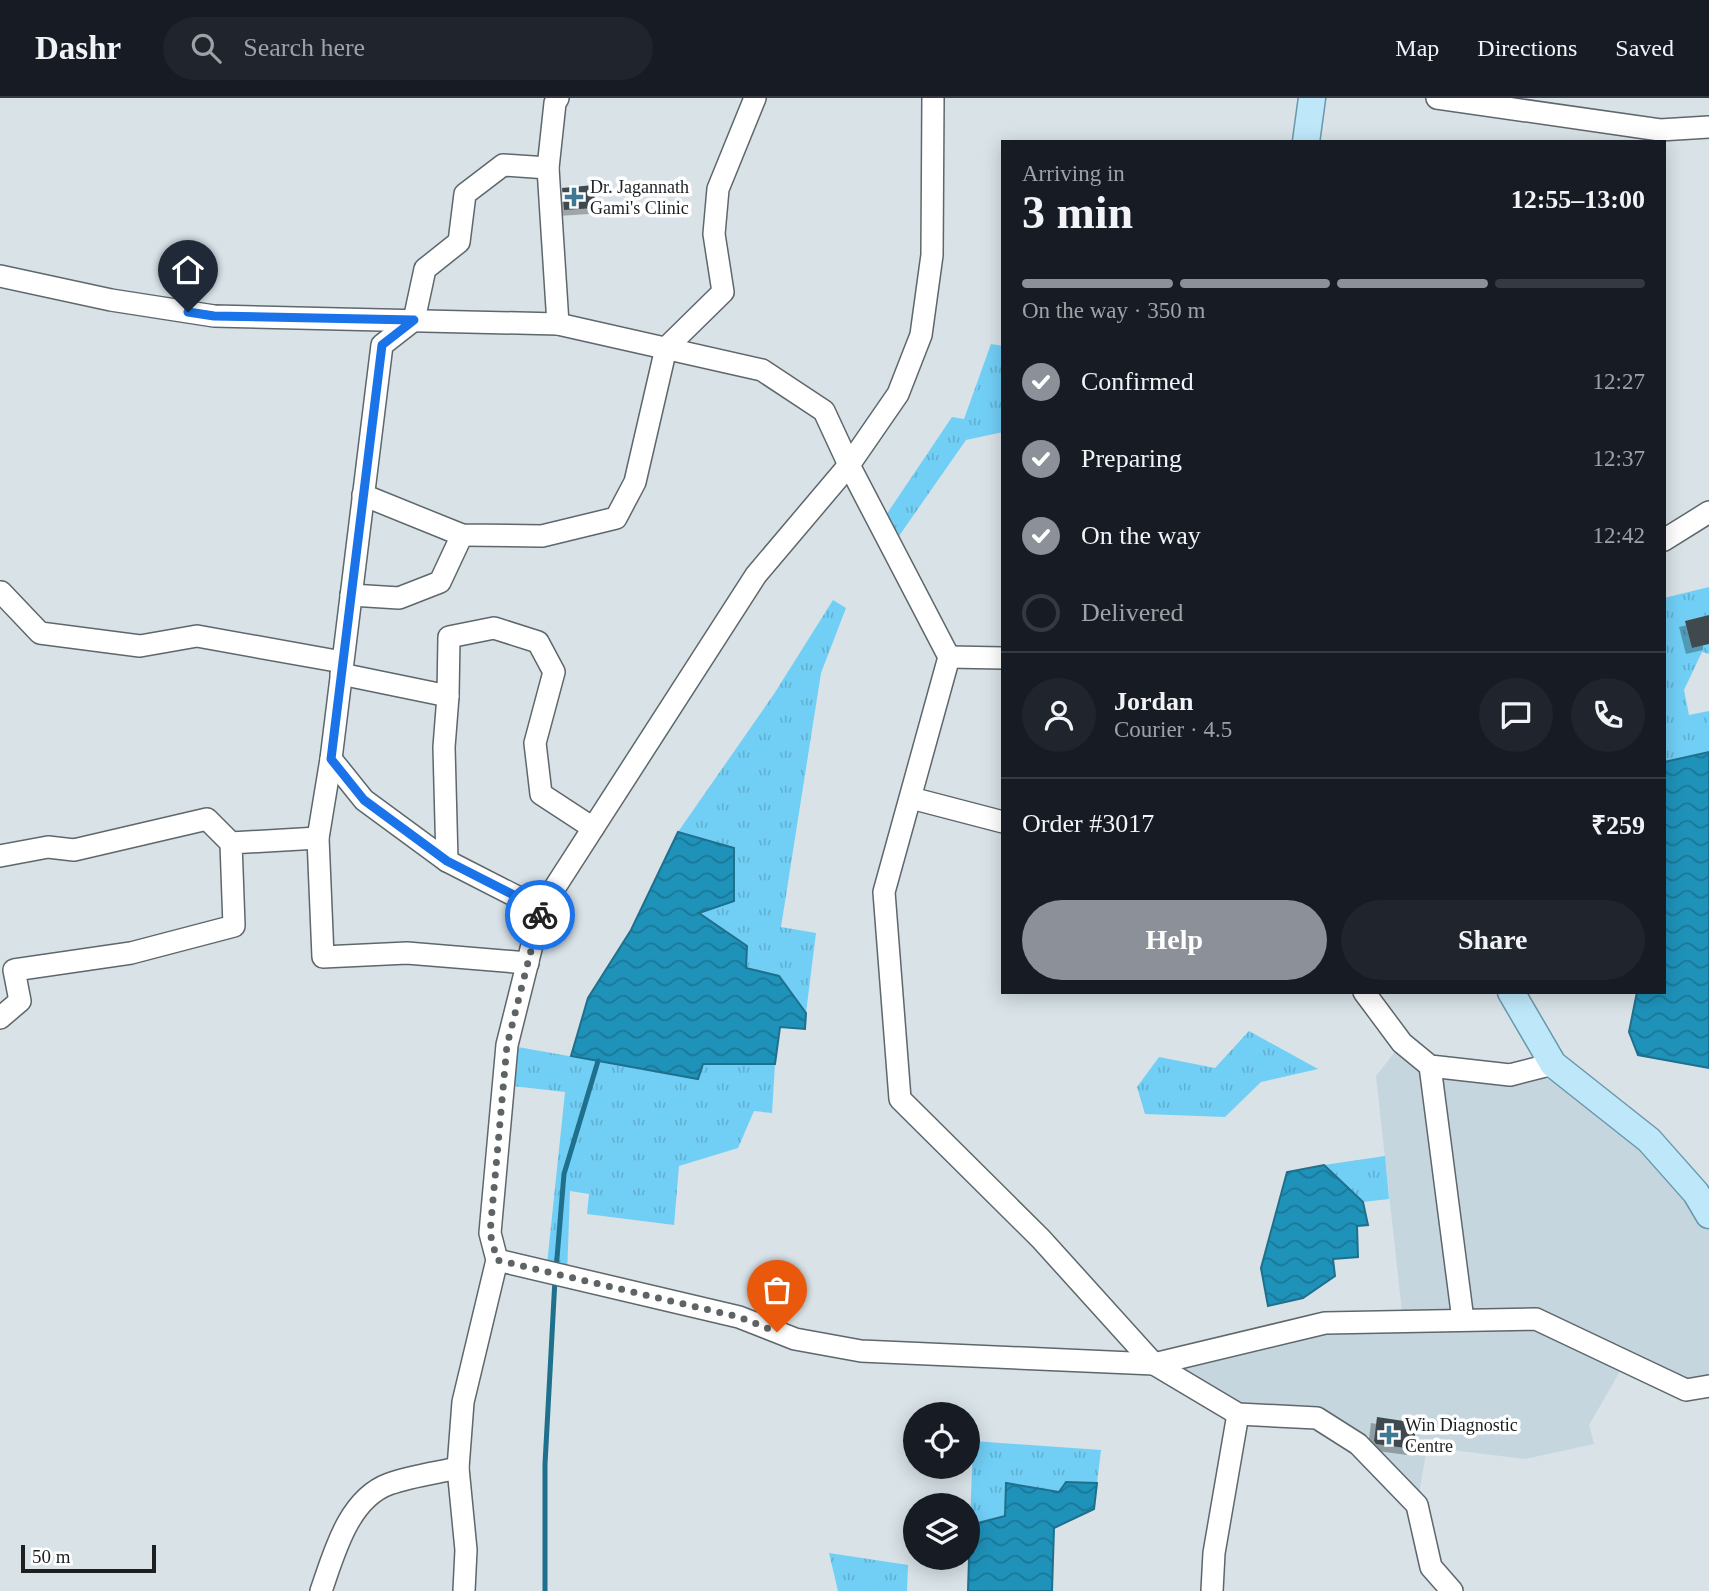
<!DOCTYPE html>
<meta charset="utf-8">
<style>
:root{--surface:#171b24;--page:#20242c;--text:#f1f3f6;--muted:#9ea1a6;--line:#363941;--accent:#8c9099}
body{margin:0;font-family:Georgia,serif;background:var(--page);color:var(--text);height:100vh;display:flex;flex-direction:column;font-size:26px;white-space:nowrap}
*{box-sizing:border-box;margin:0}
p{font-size:23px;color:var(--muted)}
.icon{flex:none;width:38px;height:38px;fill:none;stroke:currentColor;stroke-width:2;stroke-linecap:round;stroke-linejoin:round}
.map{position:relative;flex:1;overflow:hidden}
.side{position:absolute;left:1001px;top:42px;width:665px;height:854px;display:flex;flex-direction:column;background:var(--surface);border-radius:0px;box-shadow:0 4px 18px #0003}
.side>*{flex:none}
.fabs{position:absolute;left:903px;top:1304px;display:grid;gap:14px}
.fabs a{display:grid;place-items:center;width:77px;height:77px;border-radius:50%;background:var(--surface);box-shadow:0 4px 18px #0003;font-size:35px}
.scale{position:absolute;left:21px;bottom:18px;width:135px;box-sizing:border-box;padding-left:7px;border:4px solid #1c2021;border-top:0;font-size:19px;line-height:24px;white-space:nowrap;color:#1c2021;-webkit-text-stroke:5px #fff;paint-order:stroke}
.pin{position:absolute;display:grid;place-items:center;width:60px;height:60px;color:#fff;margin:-72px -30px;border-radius:50% 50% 50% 0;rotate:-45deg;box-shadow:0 0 7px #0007}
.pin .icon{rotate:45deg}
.courier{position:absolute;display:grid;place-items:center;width:70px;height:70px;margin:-35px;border:5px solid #1a73e8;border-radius:50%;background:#fff;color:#222;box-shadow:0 2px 9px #0007}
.summary em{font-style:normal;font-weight:700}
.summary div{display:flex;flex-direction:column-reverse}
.summary{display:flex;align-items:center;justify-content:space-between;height:119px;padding:0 21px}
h1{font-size:46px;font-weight:700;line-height:52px}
.bar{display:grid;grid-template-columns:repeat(4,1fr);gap:10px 7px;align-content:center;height:84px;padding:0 21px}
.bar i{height:9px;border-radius:5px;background:var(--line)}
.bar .on{background:var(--accent)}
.bar p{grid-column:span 4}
.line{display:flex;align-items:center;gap:18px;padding:0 21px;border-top:2px solid var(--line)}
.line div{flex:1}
.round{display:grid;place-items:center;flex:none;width:74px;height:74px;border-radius:37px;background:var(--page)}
ol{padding:0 21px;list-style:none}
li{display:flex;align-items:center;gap:21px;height:77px}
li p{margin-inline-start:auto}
li .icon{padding:7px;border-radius:50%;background:var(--accent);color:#fff;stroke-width:4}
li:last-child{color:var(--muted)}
li i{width:38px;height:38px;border:4px solid var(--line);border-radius:50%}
.primary-button{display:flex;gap:14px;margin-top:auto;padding:14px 21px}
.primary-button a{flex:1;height:80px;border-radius:42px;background:var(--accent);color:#fff;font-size:28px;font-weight:700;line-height:80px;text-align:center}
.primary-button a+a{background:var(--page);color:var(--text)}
header{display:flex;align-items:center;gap:42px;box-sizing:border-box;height:98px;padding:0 35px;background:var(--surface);border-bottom:2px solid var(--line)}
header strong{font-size:33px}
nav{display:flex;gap:38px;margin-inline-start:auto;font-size:24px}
.search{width:490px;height:63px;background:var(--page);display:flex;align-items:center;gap:18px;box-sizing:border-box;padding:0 24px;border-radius:38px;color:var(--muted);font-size:26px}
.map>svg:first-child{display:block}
.built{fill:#c5d6df}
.grass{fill:url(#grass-tufts)}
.water{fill:url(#water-waves);stroke:#1e708c;stroke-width:2}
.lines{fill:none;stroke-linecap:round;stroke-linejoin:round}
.stream{stroke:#1e708c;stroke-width:5}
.building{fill:#414a4e;filter:url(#shadow)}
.minor-casing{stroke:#5e676b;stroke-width:24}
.major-casing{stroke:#6998ac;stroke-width:29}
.minor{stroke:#fff;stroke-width:21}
.major{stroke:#bee8fa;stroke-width:26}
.done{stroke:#5e6466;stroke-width:7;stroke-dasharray:0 12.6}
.route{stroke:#1a73e8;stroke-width:9}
.poi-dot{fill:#3e7991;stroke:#fff;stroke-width:2.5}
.labels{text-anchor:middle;stroke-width:7;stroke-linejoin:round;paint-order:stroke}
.poi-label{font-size:18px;fill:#1c2021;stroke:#fff;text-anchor:start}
</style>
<header>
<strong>Dashr</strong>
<div class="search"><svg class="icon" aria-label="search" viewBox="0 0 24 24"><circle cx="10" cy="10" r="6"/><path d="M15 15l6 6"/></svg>Search here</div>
<nav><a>Map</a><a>Directions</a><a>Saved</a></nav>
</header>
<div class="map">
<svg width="1709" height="1493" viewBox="0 0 1709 1493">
<defs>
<pattern id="grass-tufts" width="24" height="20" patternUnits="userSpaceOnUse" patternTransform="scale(1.75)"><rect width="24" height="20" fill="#71cff6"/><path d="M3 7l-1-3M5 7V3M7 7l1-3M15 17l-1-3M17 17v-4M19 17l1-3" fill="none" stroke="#61b1d3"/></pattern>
<pattern id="water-waves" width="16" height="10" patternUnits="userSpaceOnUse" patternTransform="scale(1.75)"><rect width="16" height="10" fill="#1f92ba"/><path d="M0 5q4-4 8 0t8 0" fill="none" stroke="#1a7797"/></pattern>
<filter id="shadow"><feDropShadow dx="-6" dy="6" stdDeviation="0" flood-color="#0004"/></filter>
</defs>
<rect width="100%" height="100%" fill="#d8e2e7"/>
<!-- built -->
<polygon class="built" points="1402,945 1430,968 1553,966 1709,1117 1709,1288 1626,1263 1589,1327 1594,1346 1525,1361 1427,1349 1417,1407 1317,1320 1238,1316 1154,1266 1325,1225 1403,1223 1376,978"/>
<!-- grass -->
<g class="grass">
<polygon points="991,246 1003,248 1003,334 966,342 892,448 880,426 952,319 964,321"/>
<polygon points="1709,489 1709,556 1702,554 1684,592 1689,617 1709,613 1709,654 1664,664 1664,500"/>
<polygon points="833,502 846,510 821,575 781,829 816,835 806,915 779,878 745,870 747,848 698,815 734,750 678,734 774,596"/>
<polygon points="1249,933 1318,971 1261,984 1225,1019 1145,1016 1137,989 1159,959 1215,970"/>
<polygon points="507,947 698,981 702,966 775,966 772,1015 754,1013 738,1050 679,1068 674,1127 587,1116 589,1096 570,1093 567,1178 546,1176 565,994 504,987"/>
<polygon points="1385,1058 1389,1101 1363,1104 1324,1067"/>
<polygon points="973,1343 1101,1352 1097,1385 1067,1384 1059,1394 1006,1385 1005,1418 970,1427"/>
<polygon points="829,1455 908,1467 907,1493 838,1493"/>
</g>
<!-- water -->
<g class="water">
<polygon points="1709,654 1709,970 1638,957 1629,934 1637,894 1664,894 1664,664"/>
<polygon points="678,734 734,750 734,803 699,815 747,848 746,870 779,878 806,915 805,931 780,929 775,966 703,966 698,981 571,958 588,900 631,832"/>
<polygon points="1324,1067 1363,1104 1368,1127 1357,1128 1358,1159 1333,1161 1335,1178 1303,1200 1268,1208 1261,1170 1287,1074"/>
<polygon points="1066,1384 1097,1385 1094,1411 1054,1430 1052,1493 968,1493 970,1427 1005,1418 1006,1385 1059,1394"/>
</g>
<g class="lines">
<!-- stream -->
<g class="stream">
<polyline points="556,1172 564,1076 598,963"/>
<polyline points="545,1493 545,1366 555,1181"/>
</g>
</g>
<!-- building -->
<g class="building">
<polygon points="594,87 595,110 564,112 562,90"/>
<polygon points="1709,517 1709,546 1692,550 1685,523"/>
<polygon points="1377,1319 1417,1325 1413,1351 1376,1346 1374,1343"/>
</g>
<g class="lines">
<defs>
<g id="minor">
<polyline points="1437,0 1660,32 1709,29"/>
<polyline points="0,178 111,202 214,218 558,226 762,272 824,313 849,367 949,559 884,794 900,1001 1041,1141 1154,1266 1238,1316 1317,1320 1358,1346 1417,1407 1431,1469 1452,1493"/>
<polyline points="558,226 548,70 555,5 558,0"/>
<polyline points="363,397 462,437 542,438 616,420 635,384 666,250 723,194 714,136 718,91 755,0"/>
<polyline points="1664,442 1709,414"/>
<polyline points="1,494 40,535 140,548 197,538 342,564"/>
<polyline points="351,497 399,500 440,484 462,437"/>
<polyline points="949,559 1003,560"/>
<polyline points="341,576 448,598 449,539 494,530 538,544 554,574 535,645 541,696 593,730"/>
<polyline points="331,661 364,702 447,763 541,811"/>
<polyline points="911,700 1003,724"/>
<polyline points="0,758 48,749 74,752 207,721 231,745"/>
<polyline points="447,763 444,649 448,598"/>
<polyline points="528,865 407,855 323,859 318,740 331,661 382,247 414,222 425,171 459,144 465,96 503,67 548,70"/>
<polyline points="1364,894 1402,945 1430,968 1510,977 1553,966"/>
<polyline points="0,920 20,903 14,872 131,855 234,828 231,745 318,740"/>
<polyline points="1430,968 1463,1222"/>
<polyline points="497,1162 739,1219 795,1241 861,1253 1154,1266 1325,1225 1536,1221 1686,1292 1709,1288"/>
<path d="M321,1493C334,1456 348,1401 389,1386C411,1378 436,1375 458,1370"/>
<polyline points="464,1493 466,1452 458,1370 463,1304 497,1162 490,1135 507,947 541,811 756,477 849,367 898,296 921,237 932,157 933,0"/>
<polyline points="1212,1493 1214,1455 1238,1316"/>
</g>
<g id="major">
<polyline points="1306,44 1312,0"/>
<polyline points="1511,894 1553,966 1649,1042 1696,1095 1709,1117"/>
</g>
</defs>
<!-- minor casing -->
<use href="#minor" class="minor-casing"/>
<!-- major casing -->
<use href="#major" class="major-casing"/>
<!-- minor -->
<use href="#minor" class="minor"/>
<!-- major -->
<use href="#major" class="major"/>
</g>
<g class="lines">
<!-- done -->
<polyline class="done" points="540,817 507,947 490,1135 497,1162 739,1219 777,1234"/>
<!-- route -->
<polyline class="route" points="188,214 214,218 414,222 382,247 331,661 364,702 447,763 541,811 540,817"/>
</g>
<!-- markers -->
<g class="poi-dot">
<path d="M570.5 88.5h7v7h7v7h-7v7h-7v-7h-7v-7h7z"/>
<path d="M1385.5 1326.5h7v7h7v7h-7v7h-7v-7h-7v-7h7z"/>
</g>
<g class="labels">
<!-- poi labels -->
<g class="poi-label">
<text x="590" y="95">Dr. Jagannath<tspan x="590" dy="21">Gami's Clinic</tspan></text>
<text x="1405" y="1333">Win Diagnostic<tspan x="1405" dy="21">Centre</tspan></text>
</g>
</g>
</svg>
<div class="fabs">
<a><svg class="icon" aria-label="locate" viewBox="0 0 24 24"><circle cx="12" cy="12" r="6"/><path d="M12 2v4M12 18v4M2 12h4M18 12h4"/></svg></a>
<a><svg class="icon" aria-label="layers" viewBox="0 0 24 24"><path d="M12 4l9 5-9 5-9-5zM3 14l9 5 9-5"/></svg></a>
</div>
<div class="scale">50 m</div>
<div class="pin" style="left:777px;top:1234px;background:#ea580c"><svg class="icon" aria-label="bag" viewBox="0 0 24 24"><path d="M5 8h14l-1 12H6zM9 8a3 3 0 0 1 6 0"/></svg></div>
<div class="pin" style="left:188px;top:214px;background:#1f2937"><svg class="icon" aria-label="home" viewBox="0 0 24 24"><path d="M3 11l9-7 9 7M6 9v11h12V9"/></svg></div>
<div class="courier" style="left:540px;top:817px"><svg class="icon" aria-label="bike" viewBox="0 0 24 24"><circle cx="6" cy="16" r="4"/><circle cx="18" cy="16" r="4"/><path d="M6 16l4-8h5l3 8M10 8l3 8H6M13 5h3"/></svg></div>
<section class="side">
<div class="summary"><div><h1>3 min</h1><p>Arriving in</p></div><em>12:55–13:00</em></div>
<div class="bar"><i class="on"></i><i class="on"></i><i class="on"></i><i></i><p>On the way · 350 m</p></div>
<ol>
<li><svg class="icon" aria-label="check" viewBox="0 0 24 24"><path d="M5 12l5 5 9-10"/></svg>Confirmed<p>12:27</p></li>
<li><svg class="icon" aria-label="check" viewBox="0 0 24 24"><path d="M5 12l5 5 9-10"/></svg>Preparing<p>12:37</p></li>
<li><svg class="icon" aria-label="check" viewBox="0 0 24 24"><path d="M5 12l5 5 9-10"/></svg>On the way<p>12:42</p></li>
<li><i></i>Delivered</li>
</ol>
<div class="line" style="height:126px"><a class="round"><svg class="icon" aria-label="person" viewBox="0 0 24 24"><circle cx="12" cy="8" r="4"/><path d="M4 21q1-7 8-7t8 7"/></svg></a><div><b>Jordan</b><p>Courier · 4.5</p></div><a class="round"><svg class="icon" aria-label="chat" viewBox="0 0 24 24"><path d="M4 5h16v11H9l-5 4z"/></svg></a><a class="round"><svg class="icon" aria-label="phone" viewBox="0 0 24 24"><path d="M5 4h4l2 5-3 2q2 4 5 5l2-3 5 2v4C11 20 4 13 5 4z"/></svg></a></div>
<div class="line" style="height:91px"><div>Order #3017</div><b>₹259</b></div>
<div class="primary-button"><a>Help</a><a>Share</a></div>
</section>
</div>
